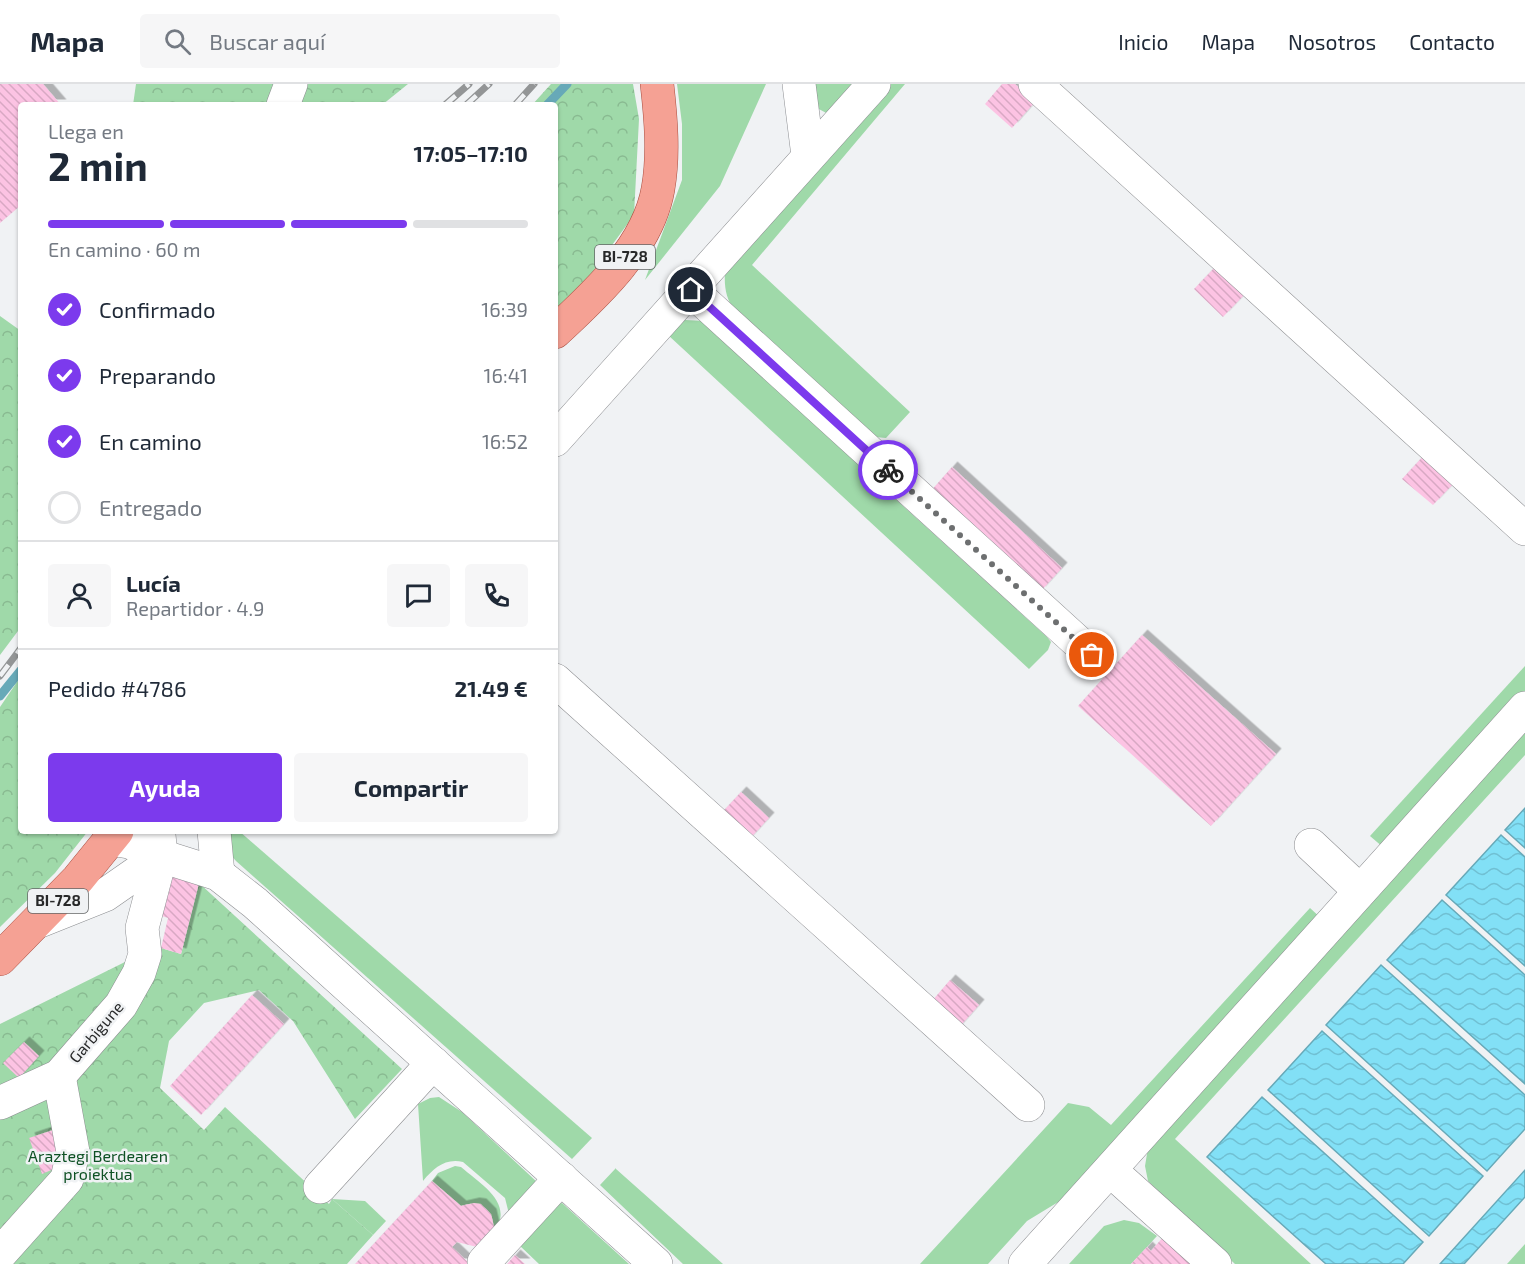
<!DOCTYPE html>
<html lang="es">
<meta charset="utf-8">
<style>
:root{--surface:#fff;--page:#f6f6f7;--text:#1f2937;--muted:#747a83;--line:#e0e1e3;--accent:#7c3aed}
body{margin:0;font-family:"Exo 2",sans-serif;background:var(--page);color:var(--text);height:100vh;display:flex;flex-direction:column;font-size:22px;white-space:nowrap}
*{box-sizing:border-box;margin:0}
p{font-size:20px;color:var(--muted)}
.icon{flex:none;width:33px;height:33px;fill:none;stroke:currentColor;stroke-width:2;stroke-linecap:round;stroke-linejoin:round}
.map{position:relative;flex:1;overflow:hidden}
.details{position:absolute;left:18px;top:18px;width:540px;height:732px;display:flex;flex-direction:column;background:var(--surface);border-radius:6px;box-shadow:0 2px 4px #0004}
.details>*{flex:none}
.pin{position:absolute;display:grid;place-items:center;width:51px;height:51px;color:#fff;margin:-26px;border:3px solid #fff;border-radius:50%;box-shadow:0 2px 6px #0007}
.courier{position:absolute;display:grid;place-items:center;width:60px;height:60px;margin:-30px;border:4px solid #7c3aed;border-radius:50%;background:#fff;color:#222;box-shadow:0 2px 8px #0007}
.summary em{font-style:normal;font-weight:700}
.summary div{display:flex;flex-direction:column-reverse}
.summary{display:flex;align-items:center;justify-content:space-between;height:102px;padding:0 30px}
h1{font-size:39px;font-weight:700;line-height:45px}
.bar{display:grid;grid-template-columns:repeat(4,1fr);gap:9px 6px;align-content:center;height:72px;padding:0 30px}
.bar i{height:8px;border-radius:4px;background:var(--line)}
.bar .current{background:var(--accent)}
.bar p{grid-column:span 4}
.line{display:flex;align-items:center;gap:15px;padding:0 30px;border-top:2px solid var(--line)}
.line div{flex:1}
.round{display:grid;place-items:center;flex:none;width:63px;height:63px;border-radius:6px;background:var(--page)}
ol{padding:0 30px;list-style:none}
li{display:flex;align-items:center;gap:18px;height:66px}
li p{margin-inline-start:auto}
li .icon{padding:6px;border-radius:50%;background:var(--accent);color:#fff;stroke-width:4}
li:last-child{color:var(--muted)}
li i{width:33px;height:33px;border:3px solid var(--line);border-radius:50%}
.primary-button{display:flex;gap:12px;margin-top:auto;padding:12px 30px}
.primary-button a{flex:1;height:69px;border-radius:6px;background:var(--accent);color:#fff;font-size:24px;font-weight:700;line-height:69px;text-align:center}
.primary-button a+a{background:var(--page);color:var(--text)}
header{display:flex;align-items:center;gap:36px;box-sizing:border-box;height:84px;padding:0 30px;background:var(--surface);border-bottom:2px solid var(--line)}
header strong{font-size:28px}
nav{display:flex;gap:33px;margin-inline-start:auto;font-size:21px}
.search{width:420px;height:54px;background:var(--page);display:flex;align-items:center;gap:15px;box-sizing:border-box;padding:0 21px;border-radius:6px;color:var(--muted);font-size:22px}
.map>svg:first-child{display:block}
.green{fill:#9fd9a9}
.forest{fill:url(#forest-crowns)}
.water{fill:url(#water-waves);stroke:#67a9b8;stroke-width:1.5}
.lines{fill:none;stroke-linecap:round;stroke-linejoin:round}
.stream{stroke:#67a9b8;stroke-width:9}
.building{fill:url(#building-back-hatch);filter:url(#shadow)}
.minor-casing{stroke:#8c8d90;stroke-width:34}
.major-casing{stroke:#a94e40;stroke-width:34}
.minor{stroke:#fff;stroke-width:33}
.major{stroke:#f5a194;stroke-width:33}
.rail-casing{stroke:#939596;stroke-width:7}
.rail{stroke:#f0f2f4;stroke-width:4.5;stroke-dasharray:14;stroke-linecap:butt}
.done{stroke:#6d6f70;stroke-width:6;stroke-dasharray:0 10.8}
.route{stroke:#7c3aed;stroke-width:8}
.labels{text-anchor:middle;stroke-width:5;stroke-linejoin:round;paint-order:stroke}
.shield{fill:#f0f2f4;stroke:#636566;stroke-width:1.5}
.shield-label{font-size:15px;font-weight:bold;fill:#272829}
.street-label{font-size:16px;fill:#272829;stroke:#f0f2f4}
.park-label{font-size:16px;fill:#0e5124;stroke:#f0f2f4}
</style>
<header>
<strong>Mapa</strong>
<div class="search"><svg class="icon" aria-label="search" viewBox="0 0 24 24"><circle cx="10" cy="10" r="6"/><path d="M15 15l6 6"/></svg>Buscar aquí</div>
<nav><a>Inicio</a><a>Mapa</a><a>Nosotros</a><a>Contacto</a></nav>
</header>
<div class="map">
<svg width="1525" height="1180" viewBox="0 0 1525 1180">
<defs>
<pattern id="forest-crowns" width="20" height="18" patternUnits="userSpaceOnUse" patternTransform="scale(1.5)"><rect width="20" height="18" fill="#9fd9a9"/><path d="M2 6a3 3 0 1 1 6 0M12 15a3 3 0 1 1 6 0" fill="none" stroke="#89ba91"/></pattern>
<pattern id="water-waves" width="16" height="10" patternUnits="userSpaceOnUse" patternTransform="scale(1.5)"><rect width="16" height="10" fill="#82e0f6"/><path d="M0 5q4-4 8 0t8 0" fill="none" stroke="#70c0d3"/></pattern>
<pattern id="building-back-hatch" width="6" height="6" patternUnits="userSpaceOnUse" patternTransform="scale(1.5)"><rect width="6" height="6" fill="#fcc3e3"/><path d="M-1 5l2 2M0 0l6 6M5-1l2 2" fill="none" stroke="#d8a8c3"/></pattern>
<filter id="shadow"><feDropShadow dx="5.5" dy="-5.5" stdDeviation="0" flood-color="#0004"/></filter>
</defs>
<rect width="100%" height="100%" fill="#f0f2f4"/>
<!-- green -->
<g class="green">
<polygon points="677,0 766,0 720,102 645,196 682,96 682,40"/>
<polygon points="812,0 863,0 830,31 817,24"/>
<path d="M884,0H905L752,181L910,328L886,354L875,353L735,228C726,214 724,204 725,187Z"/>
<polygon points="685,236 704,237 718,243 849,362 858,381 1047,553 1051,558 1048,566 1029,585 668,251 555,373 555,366 663,247 676,238"/>
<polygon points="1525,582 1525,607 1384,764 1370,752"/>
<polygon points="1525,642 1525,671 1175,1055 1311,1180 1235,1180 1148,1097 1145,1082 1148,1064"/>
<polygon points="226,747 239,747 592,1054 572,1075 236,777 229,769"/>
<polygon points="1310,824 1323,836 1073,1109 1027,1137 988,1180 920,1180 1068,1019 1089,1023 1111,1041"/>
<path d="M439,1013L462,1028L537,1098L509,1130L505,1114L463,1078C445,1074 434,1084 423,1097L418,1020L430,1014Z"/>
<path d="M455,1082L461,1083C482,1101 517,1121 492,1150C498,1128 481,1114 461,1122L432,1097L438,1089Z"/>
<polygon points="616,1084 616,1085 723,1180 683,1180 600,1101"/>
<polygon points="332,1115 365,1117 386,1137 373,1151"/>
<polygon points="562,1119 629,1180 539,1180 518,1160 553,1121"/>
<polygon points="1124,1136 1139,1139 1157,1152 1131,1180 1069,1180 1104,1142"/>
<polygon points="1525,1160 1525,1180 1507,1180"/>
</g>
<!-- forest -->
<g class="forest">
<polygon points="136,0 408,0 382,21 133,21"/>
<polygon points="551,0 633,0 639,35 634,131 580,205 555,227 555,21 532,21"/>
<polygon points="0,232 21,247 21,543 0,571"/>
<polygon points="21,592 21,747 88,747 55,789 0,843 0,623"/>
<polygon points="199,799 402,985 355,1035 293,937 259,906 204,919 169,957 160,1004 204,1046 225,1023 329,1120 332,1115 373,1151 347,1180 0,1180 0,940 133,874 161,864 181,870"/>
</g>
<!-- water -->
<g class="water">
<polygon points="1525,724 1525,764 1505,746"/>
<polygon points="1501,751 1525,773 1525,882 1446,811"/>
<polygon points="1442,816 1525,891 1525,1000 1387,876"/>
<polygon points="1381,881 1525,1011 1525,1045 1487,1087 1326,941"/>
<polygon points="1322,947 1483,1092 1429,1152 1268,1006"/>
<polygon points="1262,1013 1423,1158 1403,1180 1326,1180 1207,1073"/>
<polygon points="1525,1086 1525,1113 1464,1180 1440,1180"/>
</g>
<g class="lines">
<!-- stream -->
<g class="stream">
<polyline points="547,21 567,0"/>
<polyline points="0,612 21,586"/>
</g>
</g>
<!-- building -->
<g class="building">
<polygon points="0,0 43,0 61,21 21,21 21,121 0,139"/>
<polygon points="1002,0 1015,0 1035,18 1012,44 985,20"/>
<polygon points="1218,180 1247,208 1223,233 1194,205"/>
<polygon points="1427,368 1458,395 1433,421 1402,395"/>
<polygon points="952,383 1062,484 1040,508 930,408"/>
<polygon points="1142,551 1276,670 1211,742 1078,622"/>
<polygon points="741,708 769,734 743,762 715,736"/>
<polygon points="170,792 199,799 181,870 161,864 168,834 159,831"/>
<polygon points="950,896 979,921 954,949 926,924"/>
<polygon points="252,911 284,940 201,1031 170,1002"/>
<polygon points="24,958 39,972 19,994 3,979"/>
<polygon points="53,1046 63,1081 42,1090 29,1054"/>
<polygon points="432,1097 461,1122 474,1119 481,1120 491,1130 494,1143 477,1163 457,1158 452,1163 470,1180 355,1180"/>
<polygon points="1165,1151 1197,1180 1131,1180 1147,1163 1151,1167"/>
<polygon points="515,1171 525,1180 507,1180"/>
</g>
<g class="lines">
<defs>
<g id="minor">
<polyline points="799,0 808,72"/>
<polyline points="1035,0 1525,445"/>
<polyline points="283,21 291,0"/>
<polyline points="691,206 1092,571"/>
<polyline points="555,356 874,0"/>
<polyline points="555,596 1028,1021"/>
<polyline points="214,747 218,790"/>
<polyline points="111,755 129,758 161,772 218,790 255,819 656,1180"/>
<polyline points="1311,761 1360,807"/>
<polyline points="40,837 105,811 161,772"/>
<polyline points="0,1019 59,992 121,921 139,889 145,870 142,844 161,772 159,751"/>
<polyline points="1110,1086 1215,1180"/>
<polyline points="320,1103 433,979"/>
<polyline points="0,1170 67,1095 73,1068 59,992"/>
<polyline points="484,1178 561,1094"/>
<polyline points="1025,1180 1525,624"/>
</g>
<g id="major">
<path d="M555,248C596,210 648,163 658,105C664,71 661,35 657,0"/>
<polyline points="0,875 78,795 117,747"/>
</g>
</defs>
<!-- minor casing -->
<use href="#minor" class="minor-casing"/>
<!-- major casing -->
<use href="#major" class="major-casing"/>
<!-- minor -->
<use href="#minor" class="minor"/>
<!-- major -->
<use href="#major" class="major"/>
<defs>
<g id="rail">
<polyline points="445,21 469,0"/>
<polyline points="466,21 489,0"/>
<polyline points="515,21 534,0"/>
<polyline points="0,592 21,564"/>
</g>
</defs>
<!-- rail casing -->
<use href="#rail" class="rail-casing"/>
<!-- rail -->
<use href="#rail" class="rail"/>
</g>
<g class="lines">
<!-- done -->
<polyline class="done" points="888,386 1092,571"/>
<!-- route -->
<polyline class="route" points="691,206 888,386"/>
</g>
<g class="labels">
<!-- shield labels -->
<g class="shield">
<rect x="595" y="161" width="60" height="24" rx="4.5"/>
<rect x="28" y="805" width="60" height="24" rx="4.5"/>
</g>
<g class="shield-label">
<text x="625" y="178">BI-728</text>
<text x="58" y="822">BI-728</text>
</g>
<!-- street labels -->
<g class="street-label">
<text transform="translate(96 948) rotate(-50)" y="6">Garbigune</text>
</g>
<!-- park labels -->
<g class="park-label">
<text x="98" y="1078">Araztegi Berdearen<tspan x="98" dy="18">proiektua</tspan></text>
</g>
</g>
</svg>
<div class="pin" style="left:1092px;top:571px;background:#ea580c"><svg class="icon" aria-label="bag" viewBox="0 0 24 24"><path d="M5 8h14l-1 12H6zM9 8a3 3 0 0 1 6 0"/></svg></div>
<div class="pin" style="left:691px;top:206px;background:#1f2937"><svg class="icon" aria-label="home" viewBox="0 0 24 24"><path d="M3 11l9-7 9 7M6 9v11h12V9"/></svg></div>
<div class="courier" style="left:888px;top:386px"><svg class="icon" aria-label="bike" viewBox="0 0 24 24"><circle cx="6" cy="16" r="4"/><circle cx="18" cy="16" r="4"/><path d="M6 16l4-8h5l3 8M10 8l3 8H6M13 5h3"/></svg></div>
<section class="details">
<div class="summary"><div><h1>2 min</h1><p>Llega en</p></div><em>17:05–17:10</em></div>
<div class="bar"><i class="current"></i><i class="current"></i><i class="current"></i><i></i><p>En camino · 60 m</p></div>
<ol>
<li><svg class="icon" aria-label="check" viewBox="0 0 24 24"><path d="M5 12l5 5 9-10"/></svg>Confirmado<p>16:39</p></li>
<li><svg class="icon" aria-label="check" viewBox="0 0 24 24"><path d="M5 12l5 5 9-10"/></svg>Preparando<p>16:41</p></li>
<li><svg class="icon" aria-label="check" viewBox="0 0 24 24"><path d="M5 12l5 5 9-10"/></svg>En camino<p>16:52</p></li>
<li><i></i>Entregado</li>
</ol>
<div class="line" style="height:108px"><a class="round"><svg class="icon" aria-label="person" viewBox="0 0 24 24"><circle cx="12" cy="8" r="4"/><path d="M4 21q1-7 8-7t8 7"/></svg></a><div><b>Lucía</b><p>Repartidor · 4.9</p></div><a class="round"><svg class="icon" aria-label="chat" viewBox="0 0 24 24"><path d="M4 5h16v11H9l-5 4z"/></svg></a><a class="round"><svg class="icon" aria-label="phone" viewBox="0 0 24 24"><path d="M5 4h4l2 5-3 2q2 4 5 5l2-3 5 2v4C11 20 4 13 5 4z"/></svg></a></div>
<div class="line" style="height:78px"><div>Pedido #4786</div><b>21.49 €</b></div>
<div class="primary-button"><a>Ayuda</a><a>Compartir</a></div>
</section>
</div>
